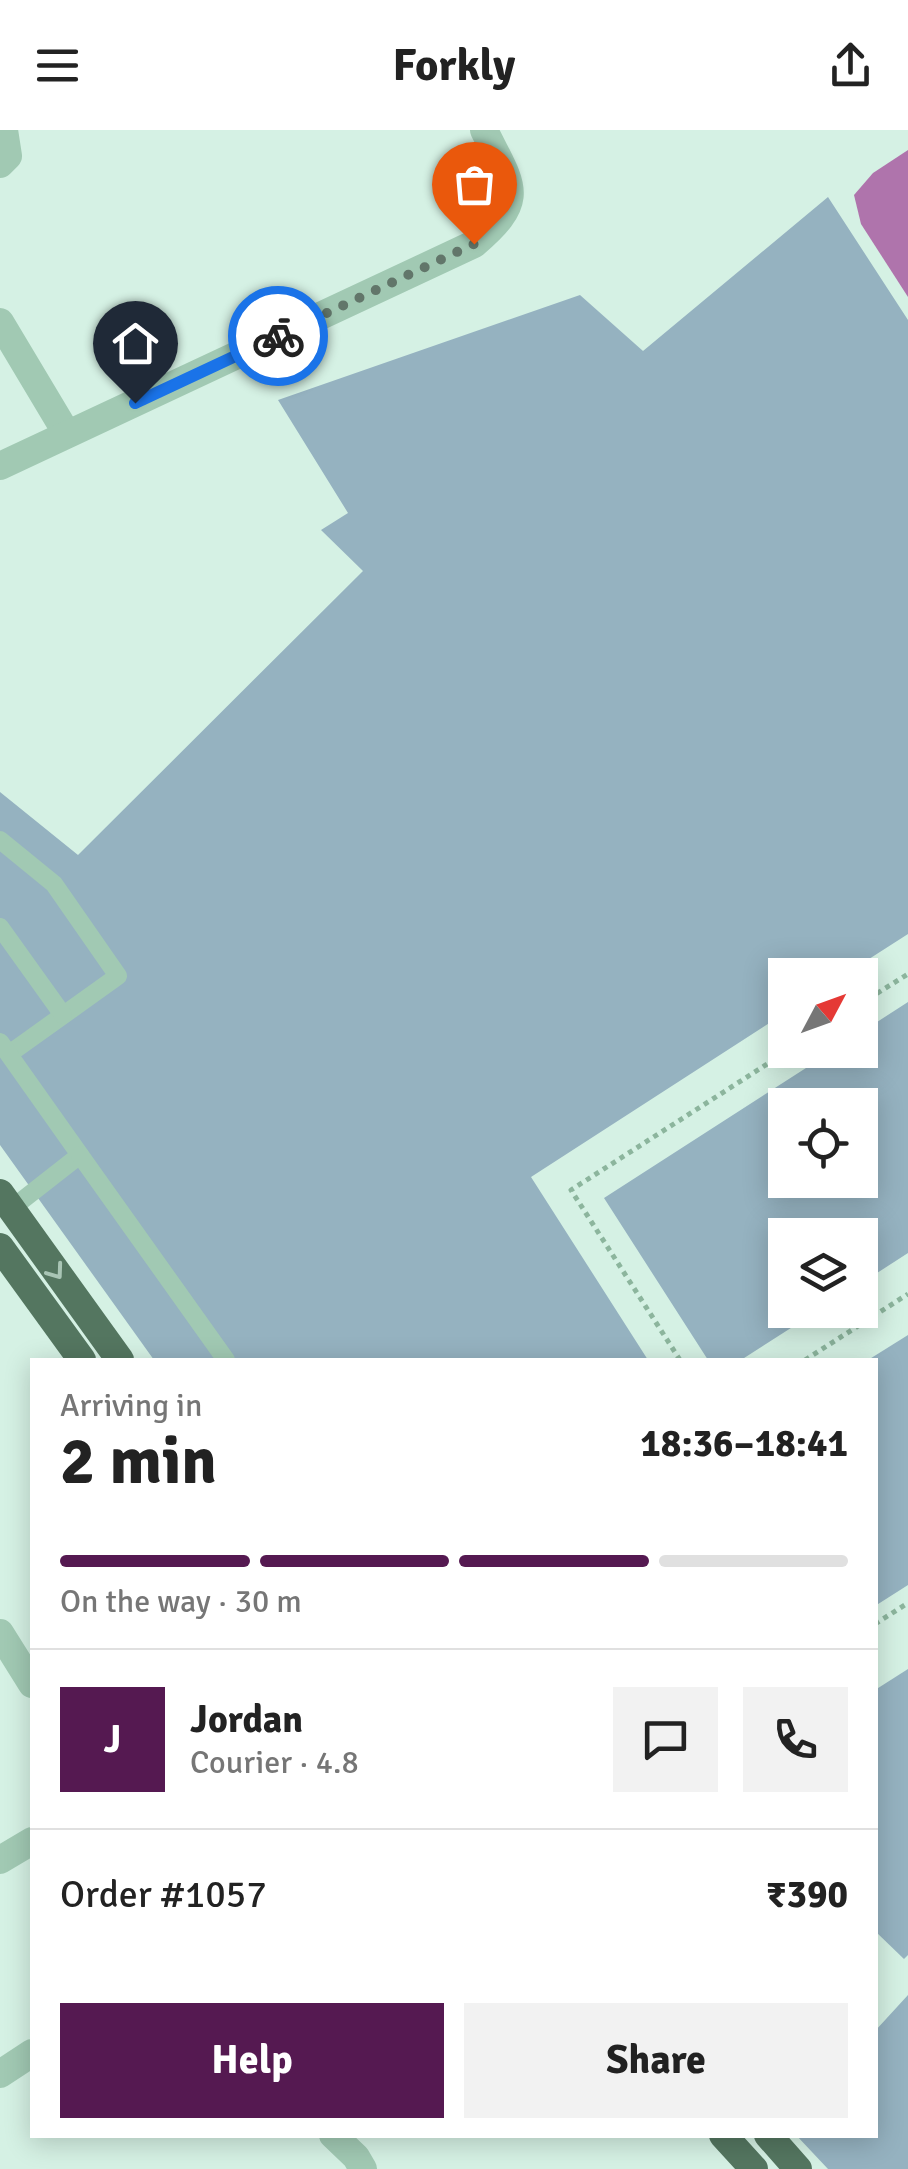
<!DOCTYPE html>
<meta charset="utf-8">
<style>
:root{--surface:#fff;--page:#f2f2f2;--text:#222;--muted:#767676;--line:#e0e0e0;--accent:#551951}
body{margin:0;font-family:Signika,sans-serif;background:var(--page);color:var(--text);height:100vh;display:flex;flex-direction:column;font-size:38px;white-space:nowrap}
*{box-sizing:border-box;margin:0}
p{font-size:32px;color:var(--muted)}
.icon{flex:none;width:55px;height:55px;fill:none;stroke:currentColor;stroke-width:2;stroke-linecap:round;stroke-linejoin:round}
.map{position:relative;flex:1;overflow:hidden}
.details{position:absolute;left:30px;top:1228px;width:848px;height:780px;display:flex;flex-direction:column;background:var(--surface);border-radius:0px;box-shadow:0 5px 25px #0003}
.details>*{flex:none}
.needle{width:65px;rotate:49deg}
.controls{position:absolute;left:768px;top:828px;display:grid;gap:20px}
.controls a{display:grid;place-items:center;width:110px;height:110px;border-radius:0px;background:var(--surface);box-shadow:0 5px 25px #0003;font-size:50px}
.pin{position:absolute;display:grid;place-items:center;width:85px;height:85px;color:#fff;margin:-102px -42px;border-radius:50% 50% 50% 0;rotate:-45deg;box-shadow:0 0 10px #0007}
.pin .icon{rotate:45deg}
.courier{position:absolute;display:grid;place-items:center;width:100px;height:100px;margin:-50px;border:8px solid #1a73e8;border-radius:50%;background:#fff;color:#222;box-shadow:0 2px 12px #0007}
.headline em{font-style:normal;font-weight:700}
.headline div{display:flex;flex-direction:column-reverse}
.headline{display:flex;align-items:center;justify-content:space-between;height:170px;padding:0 30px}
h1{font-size:65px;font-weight:700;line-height:75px}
.bar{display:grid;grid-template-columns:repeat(4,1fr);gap:15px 10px;align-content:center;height:120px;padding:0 30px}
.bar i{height:12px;border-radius:8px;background:var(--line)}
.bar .current{background:var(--accent)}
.bar p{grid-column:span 4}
.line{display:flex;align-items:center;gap:25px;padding:0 30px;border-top:2px solid var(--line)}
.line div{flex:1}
.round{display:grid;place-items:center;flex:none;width:105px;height:105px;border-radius:0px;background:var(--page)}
.cta{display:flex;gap:20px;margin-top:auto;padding:20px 30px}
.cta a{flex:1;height:115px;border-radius:0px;background:var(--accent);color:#fff;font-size:40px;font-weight:700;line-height:115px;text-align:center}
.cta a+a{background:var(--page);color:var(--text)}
header{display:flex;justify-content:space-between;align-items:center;height:130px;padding:0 30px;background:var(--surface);font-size:45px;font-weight:700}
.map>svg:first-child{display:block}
.green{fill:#95b2c0;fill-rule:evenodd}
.water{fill:#af74ac}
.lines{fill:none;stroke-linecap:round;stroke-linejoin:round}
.path{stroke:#8cb59d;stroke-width:5;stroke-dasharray:5 5;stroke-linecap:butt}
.service{stroke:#a1c9b3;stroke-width:18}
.minor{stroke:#a1c9b3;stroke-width:28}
.primary{stroke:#547660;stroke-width:28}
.oneway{stroke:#a9c5b5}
.done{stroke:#62766a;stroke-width:10;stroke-dasharray:0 18}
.route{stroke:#1a73e8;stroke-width:12}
</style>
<header><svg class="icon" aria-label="menu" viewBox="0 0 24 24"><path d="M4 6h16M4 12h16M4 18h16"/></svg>Forkly<svg class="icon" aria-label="share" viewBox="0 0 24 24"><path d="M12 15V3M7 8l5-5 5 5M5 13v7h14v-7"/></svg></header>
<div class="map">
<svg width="908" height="2039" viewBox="0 0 908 2039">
<rect width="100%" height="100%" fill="#d5f1e4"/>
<!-- green -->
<g class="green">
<polygon points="828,67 908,190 908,804 844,845 785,845 785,883 531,1047 648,1230 154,1230 0,1015 0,662 78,725 363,441 321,400 348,383 278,270 580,165 643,221"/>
<path d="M908,872V1123L860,1154V1105H785V1180H819L741,1230H708L604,1068L834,920H860V903ZM860,975V1050H785V975Z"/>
<polygon points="908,1205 908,1455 875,1476 875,1230 868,1230"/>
<polygon points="908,1539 908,1825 904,1829 875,1801 875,1560"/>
<polygon points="908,1865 908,2039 828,2039 796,2005 875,2005 875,1901"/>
</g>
<!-- water -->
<polygon class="water" points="908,20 908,167 861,94 854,65 873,43"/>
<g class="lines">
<!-- path -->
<g class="path">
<polyline points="860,874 908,844"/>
<polyline points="680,1230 571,1060 789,920"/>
<polyline points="805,1230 908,1164"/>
<polyline points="875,1494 908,1473"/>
</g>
<!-- service -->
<g class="service">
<polyline points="0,710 54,754 118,846 9,924"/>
<polyline points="0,797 63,885"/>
<polyline points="0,912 80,1025 11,1079"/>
<polyline points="80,1025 226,1230"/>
</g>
<!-- minor -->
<g class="minor">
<polyline points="0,34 8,26 4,0"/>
<polyline points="0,192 67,304"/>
<path d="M0,336L474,114C528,68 512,57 484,0"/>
<polyline points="0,1503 32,1554"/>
<polyline points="0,1730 32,1711"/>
<polyline points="0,1944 32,1923"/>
<polyline points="333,2005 356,2027 363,2039"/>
</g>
<!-- primary -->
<g class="primary">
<polyline points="0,1063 120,1230"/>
<polyline points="0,1117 82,1230"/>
<polyline points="723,2005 754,2039"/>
<polyline points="768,2005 798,2039"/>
</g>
</g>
<!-- one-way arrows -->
<defs><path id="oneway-chevron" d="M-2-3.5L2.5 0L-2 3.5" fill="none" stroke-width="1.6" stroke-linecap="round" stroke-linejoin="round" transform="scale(2.5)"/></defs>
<use class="oneway" href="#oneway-chevron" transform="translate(56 1142) rotate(54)"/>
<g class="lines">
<!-- done -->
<polyline class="done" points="278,206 474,114"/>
<!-- route -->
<polyline class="route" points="135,273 278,206"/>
</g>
</svg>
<div class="controls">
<a><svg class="needle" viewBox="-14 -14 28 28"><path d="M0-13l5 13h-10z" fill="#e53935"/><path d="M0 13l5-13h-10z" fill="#767676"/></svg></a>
<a><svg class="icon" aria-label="locate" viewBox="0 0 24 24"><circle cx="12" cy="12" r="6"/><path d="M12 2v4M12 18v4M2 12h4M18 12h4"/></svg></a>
<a><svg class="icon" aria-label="layers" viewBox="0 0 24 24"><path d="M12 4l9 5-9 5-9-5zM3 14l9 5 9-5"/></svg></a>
</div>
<div class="pin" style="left:474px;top:114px;background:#ea580c"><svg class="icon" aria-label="bag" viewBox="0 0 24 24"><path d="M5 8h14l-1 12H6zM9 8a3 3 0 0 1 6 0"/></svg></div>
<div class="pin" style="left:135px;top:273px;background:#1f2937"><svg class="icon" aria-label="home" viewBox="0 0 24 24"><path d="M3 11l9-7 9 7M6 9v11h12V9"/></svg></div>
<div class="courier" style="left:278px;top:206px"><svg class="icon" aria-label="bike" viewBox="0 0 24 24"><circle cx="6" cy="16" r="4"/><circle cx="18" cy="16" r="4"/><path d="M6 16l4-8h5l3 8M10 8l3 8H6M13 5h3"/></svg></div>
<section class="details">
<div class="headline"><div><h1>2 min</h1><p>Arriving in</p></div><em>18:36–18:41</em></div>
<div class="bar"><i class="current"></i><i class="current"></i><i class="current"></i><i></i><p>On the way · 30 m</p></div>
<div class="line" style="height:180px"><b class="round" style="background:var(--accent);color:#fff">J</b><div><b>Jordan</b><p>Courier · 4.8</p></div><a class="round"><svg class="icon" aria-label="chat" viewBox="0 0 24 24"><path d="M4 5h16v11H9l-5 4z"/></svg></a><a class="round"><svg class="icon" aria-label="phone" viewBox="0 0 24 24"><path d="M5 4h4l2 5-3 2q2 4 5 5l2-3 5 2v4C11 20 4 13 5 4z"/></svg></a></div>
<div class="line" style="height:130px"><div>Order #1057</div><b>₹390</b></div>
<div class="cta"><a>Help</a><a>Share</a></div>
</section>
</div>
